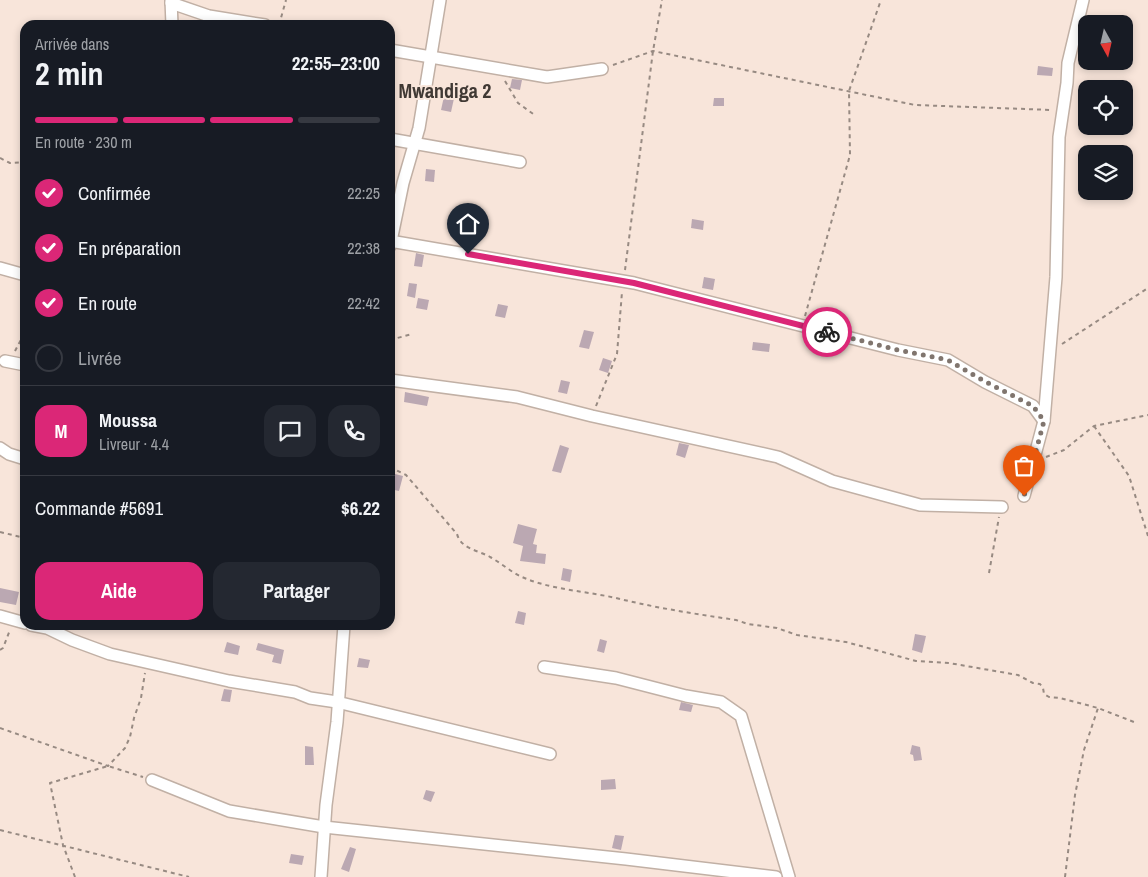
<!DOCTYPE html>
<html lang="fr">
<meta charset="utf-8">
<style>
:root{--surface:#171b24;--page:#242831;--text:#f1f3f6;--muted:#9ea1a6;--line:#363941;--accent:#db2777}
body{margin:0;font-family:"Archivo Narrow",sans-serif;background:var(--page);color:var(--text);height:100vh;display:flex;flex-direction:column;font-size:19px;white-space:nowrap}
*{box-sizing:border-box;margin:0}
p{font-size:16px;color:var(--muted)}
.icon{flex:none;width:28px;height:28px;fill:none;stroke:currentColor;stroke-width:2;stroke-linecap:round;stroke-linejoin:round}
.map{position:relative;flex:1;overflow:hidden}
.sheet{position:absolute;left:20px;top:20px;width:375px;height:610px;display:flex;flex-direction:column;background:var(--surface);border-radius:15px;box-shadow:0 2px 8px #0003}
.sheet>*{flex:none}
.needle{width:32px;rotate:172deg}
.controls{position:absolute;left:1078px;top:15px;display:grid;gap:10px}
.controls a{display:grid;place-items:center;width:55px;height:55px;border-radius:10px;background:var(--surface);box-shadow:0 2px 8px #0003;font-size:25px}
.pin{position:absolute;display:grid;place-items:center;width:42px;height:42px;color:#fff;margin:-51px -21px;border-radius:50% 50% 50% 0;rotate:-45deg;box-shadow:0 0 5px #0007}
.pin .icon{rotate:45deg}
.courier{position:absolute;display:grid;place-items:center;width:50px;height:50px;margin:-25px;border:4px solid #db2777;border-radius:50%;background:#fff;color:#222;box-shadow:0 1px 6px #0007}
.overview em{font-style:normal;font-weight:700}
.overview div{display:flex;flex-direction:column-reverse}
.overview{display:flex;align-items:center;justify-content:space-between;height:85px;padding:0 15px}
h1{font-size:32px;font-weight:700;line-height:38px}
.bar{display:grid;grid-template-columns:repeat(4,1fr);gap:8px 5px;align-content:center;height:60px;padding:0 15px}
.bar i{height:6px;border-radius:4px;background:var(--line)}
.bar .current{background:var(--accent)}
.bar p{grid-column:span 4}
.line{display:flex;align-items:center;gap:12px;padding:0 15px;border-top:1px solid var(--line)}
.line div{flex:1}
.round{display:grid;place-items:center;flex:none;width:52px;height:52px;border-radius:15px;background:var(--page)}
ol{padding:0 15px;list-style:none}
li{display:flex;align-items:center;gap:15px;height:55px}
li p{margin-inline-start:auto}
li .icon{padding:5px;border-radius:50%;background:var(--accent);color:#fff;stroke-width:4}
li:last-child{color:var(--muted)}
li i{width:28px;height:28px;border:2px solid var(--line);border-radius:50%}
.action{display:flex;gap:10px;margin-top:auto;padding:10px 15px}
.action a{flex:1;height:58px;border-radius:15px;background:var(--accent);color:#fff;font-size:20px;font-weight:700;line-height:58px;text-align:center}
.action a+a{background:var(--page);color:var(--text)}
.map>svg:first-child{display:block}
.building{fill:#bba8b2}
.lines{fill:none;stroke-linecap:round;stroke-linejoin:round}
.minor-casing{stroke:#c1b0a5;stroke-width:14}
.path{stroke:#978a82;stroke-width:2;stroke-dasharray:4 4;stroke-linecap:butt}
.minor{stroke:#fff;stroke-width:11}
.done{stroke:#80756e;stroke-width:5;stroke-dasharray:0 9}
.route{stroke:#db2777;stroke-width:6}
.labels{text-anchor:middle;stroke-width:4;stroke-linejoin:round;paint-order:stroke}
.district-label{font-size:20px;font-weight:bold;fill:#403934;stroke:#f8e5da}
</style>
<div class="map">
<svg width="1148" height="877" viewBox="0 0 1148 877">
<rect width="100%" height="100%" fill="#f8e5da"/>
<!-- building -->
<g class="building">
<polygon points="1038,66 1053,68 1052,76 1037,75"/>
<polygon points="512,79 522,80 520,90 510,88"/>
<polygon points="445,92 455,94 451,112 441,110"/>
<polygon points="714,98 724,98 724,106 713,106"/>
<polygon points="426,169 435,170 434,182 425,181"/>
<polygon points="692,219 704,221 703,230 691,228"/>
<polygon points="416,253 424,255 422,267 414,266"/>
<polygon points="704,277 715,279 713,290 702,288"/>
<polygon points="409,283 417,284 415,298 407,296"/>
<polygon points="418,298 429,300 427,310 416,308"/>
<polygon points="498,304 508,306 505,318 495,316"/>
<polygon points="584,330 594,332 589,349 579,347"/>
<polygon points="753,342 770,344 769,352 752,350"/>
<polygon points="603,358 612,361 608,373 599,370"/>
<polygon points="561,380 570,382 567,394 558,392"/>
<polygon points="405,392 429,397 427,406 404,402"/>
<polygon points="679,443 689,445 685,458 676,455"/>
<polygon points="560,445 569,448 561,473 552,471"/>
<polygon points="391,473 403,476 399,491 390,489"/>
<polygon points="518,524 537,529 533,544 537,545 536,553 546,554 545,564 520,561 523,546 513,543"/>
<polygon points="563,568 572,570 570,582 561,580"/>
<polygon points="0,588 19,592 16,605 0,602"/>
<polygon points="518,611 526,613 524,625 515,623"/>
<polygon points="915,634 926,636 922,653 912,650"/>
<polygon points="600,639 607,641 604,653 597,651"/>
<polygon points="227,642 240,646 238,655 224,652"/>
<polygon points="258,643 284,650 281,664 272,662 274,655 256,650"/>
<polygon points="359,658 370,660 368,668 357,667"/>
<polygon points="224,689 232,690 230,702 221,701"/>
<polygon points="681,702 693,705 691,712 679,710"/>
<polygon points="912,745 920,747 922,760 914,761 913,755 910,754"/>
<polygon points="305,746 313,747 314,765 305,765"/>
<polygon points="615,779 616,789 601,790 601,780"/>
<polygon points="426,790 435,792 431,802 423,799"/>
<polygon points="615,835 624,836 621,850 612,848"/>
<polygon points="350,847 356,849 349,872 341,869"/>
<polygon points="291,854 304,856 302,865 289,863"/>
</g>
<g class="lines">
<defs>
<g id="minor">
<polyline points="171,0 172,25"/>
<polyline points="171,3 209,16 265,25"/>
<polyline points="390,50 547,77 602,69"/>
<polyline points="390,139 520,162"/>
<polyline points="390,241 634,283 898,350 948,360 985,382 1033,406 1044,421"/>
<polyline points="390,246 403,183 419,128 440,0"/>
<polyline points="0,268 25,275"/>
<polyline points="5,361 25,365"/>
<polyline points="390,380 517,397 592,416 778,457 832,481 920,505 1002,507"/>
<polyline points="0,448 9,454 25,459"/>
<polyline points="1024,496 1044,421 1056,277 1059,137 1067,83 1068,63 1083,0"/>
<polyline points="0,616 25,623"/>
<polyline points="31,625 47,628 72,640 110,654 229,681 295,692 310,698 337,702 550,754"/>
<polyline points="544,667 616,678 686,696 721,702 741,716 789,877"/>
<polyline points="152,780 229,811 324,827 626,859 776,877"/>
<polyline points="321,877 326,805 337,722 344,625"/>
</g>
</defs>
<!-- minor casing -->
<use href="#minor" class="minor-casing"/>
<!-- path -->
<g class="path">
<polyline points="279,25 286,0"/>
<polyline points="613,65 653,51 915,105 1052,110"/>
<polyline points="505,81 518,103 536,116"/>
<polyline points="0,158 10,163 25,162"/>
<polyline points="625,270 653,51 662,0"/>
<polyline points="805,316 850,155 849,91 881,0"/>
<polyline points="390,340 412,334"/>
<polyline points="1062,344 1148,288"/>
<polyline points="15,351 25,332"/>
<polyline points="596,406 617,354 622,292"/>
<polyline points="1094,426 1129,476 1148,536"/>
<polyline points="1046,457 1064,450 1094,426 1148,415"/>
<path d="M390,467L406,475L457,534C461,549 478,550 490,557C501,563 511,572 522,577C552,590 585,591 616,598C656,608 696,614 736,620L748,624L777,628L797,635L846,642L916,661L949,663L1018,675L1033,683L1040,684L1043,688L1044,694L1049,697L1060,698L1098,708L1134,722"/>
<polyline points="0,532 25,538"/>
<polyline points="989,573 999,517"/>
<polyline points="0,650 3,648 10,630"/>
<polyline points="0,728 108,766 125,748 130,737 134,718 141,698 145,673"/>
<polyline points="0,830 189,877"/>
<polyline points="75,877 63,845 50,783 108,766 143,777"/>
<polyline points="1065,877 1075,795 1084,750 1098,708"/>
</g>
<!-- minor -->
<use href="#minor" class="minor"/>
</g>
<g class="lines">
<!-- done -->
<polyline class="done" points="827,332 898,350 948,360 986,382 1033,406 1044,421 1024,496"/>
<!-- route -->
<polyline class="route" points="468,254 634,283 827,332"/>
</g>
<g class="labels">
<!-- district labels -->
<g class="district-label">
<text x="445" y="98">Mwandiga 2</text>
</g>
</g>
</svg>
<div class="controls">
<a><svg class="needle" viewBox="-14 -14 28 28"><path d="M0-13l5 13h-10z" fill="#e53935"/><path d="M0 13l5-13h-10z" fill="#9ea1a6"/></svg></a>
<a><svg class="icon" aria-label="locate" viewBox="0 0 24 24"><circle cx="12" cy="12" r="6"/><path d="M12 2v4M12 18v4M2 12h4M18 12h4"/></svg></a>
<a><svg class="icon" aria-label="layers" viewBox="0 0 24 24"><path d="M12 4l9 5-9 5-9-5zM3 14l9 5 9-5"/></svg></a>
</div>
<div class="pin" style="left:1024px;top:496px;background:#ea580c"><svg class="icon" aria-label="bag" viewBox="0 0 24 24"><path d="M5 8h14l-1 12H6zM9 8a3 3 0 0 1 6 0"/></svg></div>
<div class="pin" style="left:468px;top:254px;background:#1f2937"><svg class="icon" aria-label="home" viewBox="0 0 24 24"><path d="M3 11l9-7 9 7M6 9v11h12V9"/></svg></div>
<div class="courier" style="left:827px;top:332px"><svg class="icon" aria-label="bike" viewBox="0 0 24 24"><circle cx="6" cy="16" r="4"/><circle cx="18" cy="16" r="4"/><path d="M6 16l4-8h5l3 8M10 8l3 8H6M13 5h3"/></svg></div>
<section class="sheet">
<div class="overview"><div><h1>2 min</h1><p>Arrivée dans</p></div><em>22:55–23:00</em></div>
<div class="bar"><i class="current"></i><i class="current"></i><i class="current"></i><i></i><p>En route · 230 m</p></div>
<ol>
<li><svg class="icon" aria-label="check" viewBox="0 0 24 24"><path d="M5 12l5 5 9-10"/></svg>Confirmée<p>22:25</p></li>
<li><svg class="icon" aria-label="check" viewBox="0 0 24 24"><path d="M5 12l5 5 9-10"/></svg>En préparation<p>22:38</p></li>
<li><svg class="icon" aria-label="check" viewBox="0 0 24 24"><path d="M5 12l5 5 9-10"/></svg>En route<p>22:42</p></li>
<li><i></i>Livrée</li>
</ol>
<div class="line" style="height:90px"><b class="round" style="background:var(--accent);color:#fff">M</b><div><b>Moussa</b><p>Livreur · 4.4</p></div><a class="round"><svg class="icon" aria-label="chat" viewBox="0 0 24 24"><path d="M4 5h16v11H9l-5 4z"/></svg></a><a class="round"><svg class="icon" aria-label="phone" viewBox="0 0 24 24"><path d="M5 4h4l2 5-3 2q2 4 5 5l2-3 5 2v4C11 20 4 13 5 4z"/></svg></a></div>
<div class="line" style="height:65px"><div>Commande #5691</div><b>$6.22</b></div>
<div class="action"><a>Aide</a><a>Partager</a></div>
</section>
</div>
